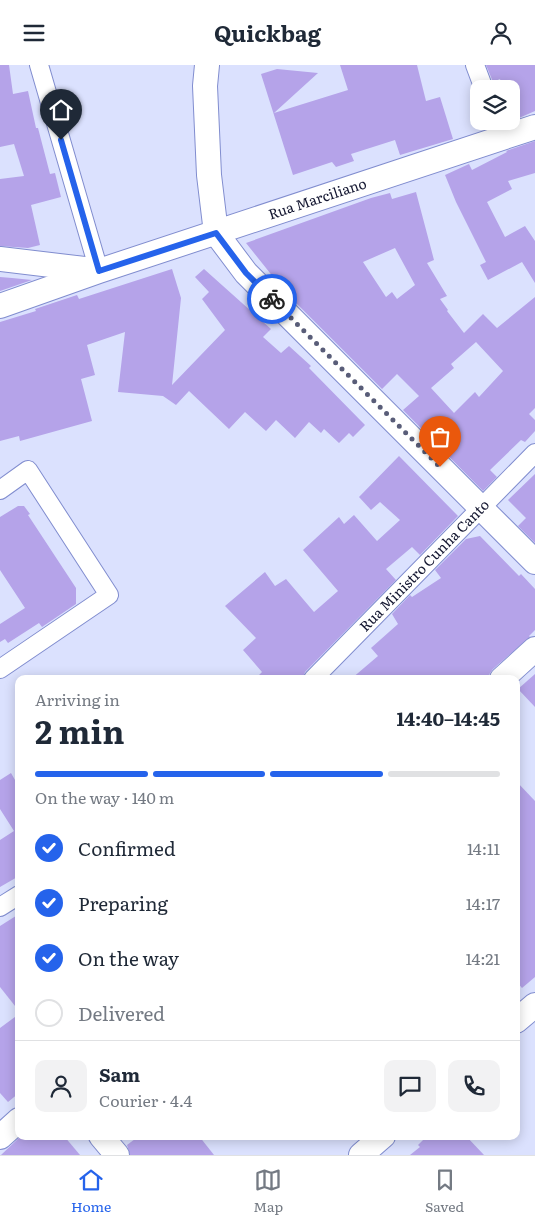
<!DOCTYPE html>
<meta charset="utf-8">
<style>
:root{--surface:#fff;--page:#f2f2f3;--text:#1f2937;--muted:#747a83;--line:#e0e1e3;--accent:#2563eb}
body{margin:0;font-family:Literata,serif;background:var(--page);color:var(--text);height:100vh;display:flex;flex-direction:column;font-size:19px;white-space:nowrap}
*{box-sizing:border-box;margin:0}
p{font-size:16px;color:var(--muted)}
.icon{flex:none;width:28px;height:28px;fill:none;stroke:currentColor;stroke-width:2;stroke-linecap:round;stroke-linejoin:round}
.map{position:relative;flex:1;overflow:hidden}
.details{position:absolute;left:15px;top:610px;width:505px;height:465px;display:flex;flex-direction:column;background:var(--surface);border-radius:10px;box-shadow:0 2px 12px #0003}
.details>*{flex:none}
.controls{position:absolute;left:470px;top:15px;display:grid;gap:10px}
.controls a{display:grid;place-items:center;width:50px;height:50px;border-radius:10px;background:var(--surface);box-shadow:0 2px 12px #0003;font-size:25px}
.pin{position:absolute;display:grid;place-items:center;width:42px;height:42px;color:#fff;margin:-51px -21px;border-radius:50% 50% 50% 0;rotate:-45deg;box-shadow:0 0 5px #0007}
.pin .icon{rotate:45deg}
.courier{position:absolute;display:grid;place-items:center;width:50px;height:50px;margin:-25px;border:4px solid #2563eb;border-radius:50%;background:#fff;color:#222;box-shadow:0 1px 6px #0007}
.headline em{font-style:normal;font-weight:700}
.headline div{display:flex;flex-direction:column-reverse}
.headline{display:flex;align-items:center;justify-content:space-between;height:85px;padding:0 20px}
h1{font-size:32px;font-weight:700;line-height:38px}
.bar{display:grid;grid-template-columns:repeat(4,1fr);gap:8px 5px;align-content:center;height:60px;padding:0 20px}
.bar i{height:6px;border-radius:4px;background:var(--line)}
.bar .selected{background:var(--accent)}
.bar p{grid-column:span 4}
.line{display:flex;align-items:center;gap:12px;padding:0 20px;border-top:1px solid var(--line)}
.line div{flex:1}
.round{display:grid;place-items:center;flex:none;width:52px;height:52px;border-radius:10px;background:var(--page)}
ol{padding:0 20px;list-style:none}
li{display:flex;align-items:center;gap:15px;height:55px}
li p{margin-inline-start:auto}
li .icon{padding:5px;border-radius:50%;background:var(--accent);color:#fff;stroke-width:4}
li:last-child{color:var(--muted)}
li i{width:28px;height:28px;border:2px solid var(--line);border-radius:50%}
header{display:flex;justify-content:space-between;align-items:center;height:65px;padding:0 20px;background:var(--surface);font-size:22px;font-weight:700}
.menu{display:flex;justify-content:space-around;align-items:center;height:70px;border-top:1px solid var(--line);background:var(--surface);font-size:14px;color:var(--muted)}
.menu a{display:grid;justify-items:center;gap:2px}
.menu .selected{color:var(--accent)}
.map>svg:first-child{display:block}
.building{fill:#b5a3e9;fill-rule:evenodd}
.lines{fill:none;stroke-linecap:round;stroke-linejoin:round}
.street-casing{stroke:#818dcf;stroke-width:20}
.secondary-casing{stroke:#818dcf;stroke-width:26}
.street{stroke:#fff;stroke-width:18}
.secondary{stroke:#fff;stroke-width:24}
.done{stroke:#595d78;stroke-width:5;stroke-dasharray:0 9}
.route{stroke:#2563eb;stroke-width:6}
.labels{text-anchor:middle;stroke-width:5;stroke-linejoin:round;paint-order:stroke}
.street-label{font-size:14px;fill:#131630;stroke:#fff}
</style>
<header><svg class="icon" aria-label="menu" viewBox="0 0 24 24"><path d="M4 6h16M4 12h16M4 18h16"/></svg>Quickbag<svg class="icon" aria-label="person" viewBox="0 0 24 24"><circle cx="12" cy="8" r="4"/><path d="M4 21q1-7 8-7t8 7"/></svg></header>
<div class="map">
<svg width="535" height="1090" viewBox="0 0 535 1090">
<rect width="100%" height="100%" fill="#dbe1fe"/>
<!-- building -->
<g class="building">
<polygon points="0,0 9,0 13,29 28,26 36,63 38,63 50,109 55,108 61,132 31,140 40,180 28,183 0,181 0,114 24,111 14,79 0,82"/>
<polygon points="340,0 417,0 426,36 440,32 453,74 400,90 395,75 351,89 354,96 336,102 332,97 293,110 261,9 277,4 318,8 274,48 348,25"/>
<polygon points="486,0 535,0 535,46 519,53 517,46 511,48 511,24 503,24 500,14 493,17"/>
<polygon points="535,76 535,108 508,116 512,124 487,137 505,172 525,161 535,176 535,218 522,197 488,215 480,200 486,197 456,137 445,110 469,99 472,105 507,87 506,86"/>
<path d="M416,127L434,195L427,198L447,231L440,234L448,245L447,246L464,268L483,249L497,263L535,232V343L529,349L535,355V366L525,377L521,375L490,405L497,412L483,426L403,345L419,331L397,309L382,324L286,228L246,178L371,133L390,128L392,134ZM395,183L415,220L397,234L392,227L386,232L363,197ZM476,277L503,306L479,332L475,327L454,348L431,323L454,303L451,299Z"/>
<polygon points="172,204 181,233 172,320 225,265 202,234 209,227 195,212 204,204 271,264 263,272 281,288 289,281 311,301 309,303 365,360 353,372 349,368 339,378 324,364 321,368 309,357 295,373 276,355 266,366 245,347 229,364 189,326 176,340 163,331 118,327 125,267 87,280 95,310 81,314 92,356 20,376 19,371 0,376 0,257 36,246 35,244 77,230 79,234"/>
<polygon points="0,212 12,213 32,215 0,226"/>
<polygon points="399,391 458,451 420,490 412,482 386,504 396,515 305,607 303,614 255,614 262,607 243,585 256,573 225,541 265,507 275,521 286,514 314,547 338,526 303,485 339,452 344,459 354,450 377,476 400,455 380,437 371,445 359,432"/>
<polygon points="535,409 535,478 518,461 526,453 508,435"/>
<polygon points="18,441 24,441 30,449 28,450 76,523 76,539 42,562 39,558 8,578 5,574 0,577 0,559 25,543 0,505 0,452"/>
<polygon points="480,471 519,511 521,509 535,524 535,565 529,571 530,572 493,604 486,614 351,614 378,591 371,583 398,559 392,549 410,530 412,532 441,513 435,505 466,474"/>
<polygon points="535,609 535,642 518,624"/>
<polygon points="11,708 19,722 19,811 0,822 0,775 14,766 0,744 0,715"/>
<polygon points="516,716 535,736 535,912 522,923 516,916"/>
<polygon points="19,849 19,946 0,922 0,861"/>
<polygon points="19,949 19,1028 8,1037 0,1028 0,963"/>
<polygon points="21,1071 64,1071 80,1090 1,1090"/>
<polygon points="139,1071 199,1071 214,1090 130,1090 127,1080"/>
<polygon points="427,1071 466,1071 484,1090 410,1090 420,1082 418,1080"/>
</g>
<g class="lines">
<defs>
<g id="street">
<polyline points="39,0 99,206"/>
<polyline points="475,0 484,24"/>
<polyline points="495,56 502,73"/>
<polyline points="0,425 28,405 109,530 0,604"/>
<path id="s1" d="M313,614L535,388"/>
<polyline points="0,842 19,830"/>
</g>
<g id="secondary">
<polyline points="207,0 205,21 209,110 216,168 246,208 535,497"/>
<polyline points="0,194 93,205"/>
<path id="s2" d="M0,241L99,206L535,62"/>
<polyline points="502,614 535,584"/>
<polyline points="516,956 535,940"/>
<polyline points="101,1071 117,1090"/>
<polyline points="0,1072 19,1055"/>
<polyline points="361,1090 383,1071"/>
</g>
</defs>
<!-- street casing -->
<use href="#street" class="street-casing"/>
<!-- secondary casing -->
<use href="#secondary" class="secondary-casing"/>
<!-- street -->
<use href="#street" class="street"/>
<!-- secondary -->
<use href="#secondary" class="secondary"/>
</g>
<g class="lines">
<!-- done -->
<polyline class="done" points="272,234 440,402"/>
<!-- route -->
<polyline class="route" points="61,75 99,206 216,168 246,208 272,234"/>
</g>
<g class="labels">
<!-- street labels -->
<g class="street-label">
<text dy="5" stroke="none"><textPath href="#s2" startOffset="335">Rua Marciliano</textPath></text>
<text dy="5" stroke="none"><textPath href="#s1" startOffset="159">Rua Ministro Cunha Canto</textPath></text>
</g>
</g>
</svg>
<div class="controls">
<a><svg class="icon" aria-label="layers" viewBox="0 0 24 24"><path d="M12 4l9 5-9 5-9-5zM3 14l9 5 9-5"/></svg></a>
</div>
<div class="pin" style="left:440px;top:402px;background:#ea580c"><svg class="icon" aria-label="bag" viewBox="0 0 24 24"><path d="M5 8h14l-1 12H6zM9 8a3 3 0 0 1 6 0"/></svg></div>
<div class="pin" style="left:61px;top:75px;background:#1f2937"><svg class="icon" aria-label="home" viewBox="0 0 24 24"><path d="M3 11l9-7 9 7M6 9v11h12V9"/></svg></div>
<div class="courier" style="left:272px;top:234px"><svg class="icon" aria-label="bike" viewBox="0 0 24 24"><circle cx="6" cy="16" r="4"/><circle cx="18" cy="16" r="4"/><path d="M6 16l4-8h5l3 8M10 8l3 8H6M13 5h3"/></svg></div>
<section class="details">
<div class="headline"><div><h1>2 min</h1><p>Arriving in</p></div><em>14:40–14:45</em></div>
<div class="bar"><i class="selected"></i><i class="selected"></i><i class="selected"></i><i></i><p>On the way · 140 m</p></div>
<ol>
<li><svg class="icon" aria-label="check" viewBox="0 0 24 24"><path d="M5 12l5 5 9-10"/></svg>Confirmed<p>14:11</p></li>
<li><svg class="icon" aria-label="check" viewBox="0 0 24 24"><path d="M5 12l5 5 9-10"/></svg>Preparing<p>14:17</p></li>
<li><svg class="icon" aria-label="check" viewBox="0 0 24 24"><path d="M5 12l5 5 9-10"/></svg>On the way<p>14:21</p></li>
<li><i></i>Delivered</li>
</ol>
<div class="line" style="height:90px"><a class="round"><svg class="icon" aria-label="person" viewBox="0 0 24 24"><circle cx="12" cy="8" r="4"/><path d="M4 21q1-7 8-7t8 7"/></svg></a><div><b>Sam</b><p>Courier · 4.4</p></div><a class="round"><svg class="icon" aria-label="chat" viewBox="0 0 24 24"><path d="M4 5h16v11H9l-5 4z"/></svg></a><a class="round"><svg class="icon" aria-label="phone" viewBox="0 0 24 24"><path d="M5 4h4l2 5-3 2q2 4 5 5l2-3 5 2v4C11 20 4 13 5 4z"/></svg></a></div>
</section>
</div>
<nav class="menu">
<a class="selected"><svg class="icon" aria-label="home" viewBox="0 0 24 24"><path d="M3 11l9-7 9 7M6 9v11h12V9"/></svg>Home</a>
<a><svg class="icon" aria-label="map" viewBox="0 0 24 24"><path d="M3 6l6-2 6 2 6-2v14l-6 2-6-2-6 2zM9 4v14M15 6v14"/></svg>Map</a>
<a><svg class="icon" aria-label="saved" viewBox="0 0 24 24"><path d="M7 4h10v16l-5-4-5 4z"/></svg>Saved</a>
</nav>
